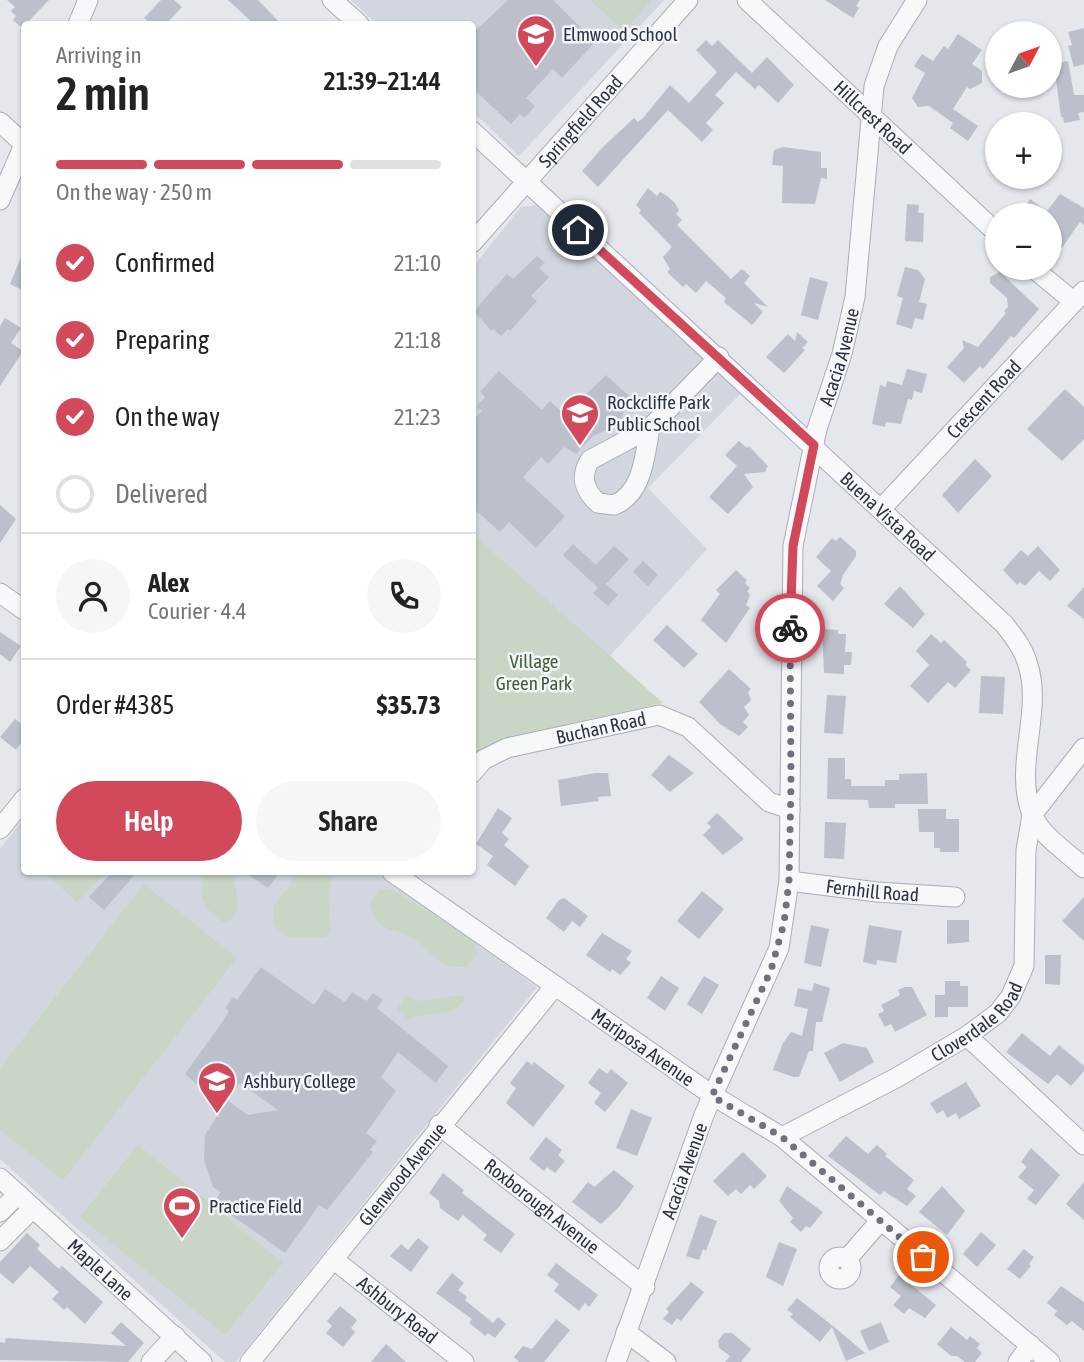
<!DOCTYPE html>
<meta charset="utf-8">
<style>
:root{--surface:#fff;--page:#f6f6f6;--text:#222;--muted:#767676;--line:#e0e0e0;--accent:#d1495b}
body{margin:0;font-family:"Asap Condensed",sans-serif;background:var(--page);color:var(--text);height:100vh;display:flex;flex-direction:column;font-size:26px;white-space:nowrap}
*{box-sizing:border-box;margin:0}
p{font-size:23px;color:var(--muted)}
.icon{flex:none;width:38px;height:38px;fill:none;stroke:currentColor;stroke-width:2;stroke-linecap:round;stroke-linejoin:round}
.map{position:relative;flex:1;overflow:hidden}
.details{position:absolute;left:21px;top:21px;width:455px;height:854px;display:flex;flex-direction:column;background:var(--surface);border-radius:7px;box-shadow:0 2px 5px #0004}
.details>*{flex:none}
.needle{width:46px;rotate:49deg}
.controls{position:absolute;left:985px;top:21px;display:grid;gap:14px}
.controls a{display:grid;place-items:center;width:77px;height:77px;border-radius:50%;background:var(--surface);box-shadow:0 2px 5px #0004;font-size:35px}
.pin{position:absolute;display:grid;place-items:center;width:60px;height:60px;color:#fff;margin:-30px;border:4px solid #fff;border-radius:50%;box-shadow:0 2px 7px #0007}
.courier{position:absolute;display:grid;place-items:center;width:70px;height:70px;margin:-35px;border:5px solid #d1495b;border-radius:50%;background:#fff;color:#222;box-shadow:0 2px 9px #0007}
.headline em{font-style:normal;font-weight:600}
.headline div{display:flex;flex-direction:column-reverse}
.headline{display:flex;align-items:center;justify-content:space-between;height:119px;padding:0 35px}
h1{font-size:46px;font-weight:600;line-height:52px}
.bar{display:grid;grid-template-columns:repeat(4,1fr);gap:10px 7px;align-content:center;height:84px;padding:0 35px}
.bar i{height:9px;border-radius:5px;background:var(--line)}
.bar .current{background:var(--accent)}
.bar p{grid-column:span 4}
.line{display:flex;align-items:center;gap:18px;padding:0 35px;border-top:2px solid var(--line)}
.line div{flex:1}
.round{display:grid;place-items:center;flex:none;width:74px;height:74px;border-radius:37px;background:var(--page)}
ol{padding:0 35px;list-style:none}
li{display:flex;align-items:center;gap:21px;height:77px}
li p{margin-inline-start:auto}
li .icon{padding:7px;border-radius:50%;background:var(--accent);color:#fff;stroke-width:4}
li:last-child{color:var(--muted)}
li i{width:38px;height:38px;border:4px solid var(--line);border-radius:50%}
.primary-button{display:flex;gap:14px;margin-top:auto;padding:14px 35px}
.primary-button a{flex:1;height:80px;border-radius:42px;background:var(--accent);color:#fff;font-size:28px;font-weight:600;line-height:80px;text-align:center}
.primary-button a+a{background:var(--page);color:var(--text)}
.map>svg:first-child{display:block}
.built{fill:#d2d6de}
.green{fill:#c9d6c5}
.building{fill:#bbc0ca;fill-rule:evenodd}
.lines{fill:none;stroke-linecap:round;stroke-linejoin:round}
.minor-casing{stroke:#a9aeb7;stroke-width:21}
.minor{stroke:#f7f8fa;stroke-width:19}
.done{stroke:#6c737f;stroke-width:7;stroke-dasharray:0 12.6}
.route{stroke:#d1495b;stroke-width:9}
.labels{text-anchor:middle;stroke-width:5;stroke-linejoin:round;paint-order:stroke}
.poi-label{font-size:19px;fill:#2b3445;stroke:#f4f6f9;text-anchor:start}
.street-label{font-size:19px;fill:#2b3445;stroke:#f4f6f9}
.park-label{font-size:19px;fill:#3f6138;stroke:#f4f6f9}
</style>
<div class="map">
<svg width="1084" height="1362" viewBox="0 0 1084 1362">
<rect width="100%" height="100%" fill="#e4e7ec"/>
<!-- built -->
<g class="built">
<polygon points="351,0 664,0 519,156 473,112 472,24 377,24"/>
<polygon points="539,205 741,393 648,488 707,549 609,657 473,534 473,267 521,207"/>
<polygon points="24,817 24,872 376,872 537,987 236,1362 225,1362 0,1159 0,849"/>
</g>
<!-- green -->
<g class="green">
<polygon points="590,0 652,0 624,31"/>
<polygon points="473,534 663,703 568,724 481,755 473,765"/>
<polygon points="44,872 106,872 77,902"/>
<path d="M205,872H233C234,890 247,913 225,923C203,911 198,895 205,872Z"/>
<polygon points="294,872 334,872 328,893 331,933 325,938 287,937 274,925 273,907 290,886"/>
<polygon points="144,884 237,958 63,1180 0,1130 0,1068"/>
<path d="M391,889L471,938L478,954L466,967C433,968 437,954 414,939C391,924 379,937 370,904L379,890Z"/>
<path d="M462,995L465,998C453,1021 432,1008 409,1020L397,1009L406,996L421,1001Z"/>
<polygon points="138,1145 283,1263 225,1335 80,1217"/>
</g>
<!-- building -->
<g class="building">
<polygon points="7,0 49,0 22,28 13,20 16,16 11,11 15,7"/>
<polygon points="161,0 174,0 182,7 166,24 152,24 144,18"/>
<polygon points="228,0 258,0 281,24 254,24"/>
<polygon points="508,0 553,0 595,42 562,78 553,69 526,98 535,106 524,118 520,114 511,124 472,88 472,34"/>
<polygon points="825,0 860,0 856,6 859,8 853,18"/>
<polygon points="1084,28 1084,64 1074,67 1068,46 1072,45 1068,32"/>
<polygon points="958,34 982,50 972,64 982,71 982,83 970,89 967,87 953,109 978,126 968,141 950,128 953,123 929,106 918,107 912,98 925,73 914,66 922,54 933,61 944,46 948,49"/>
<polygon points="706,40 712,46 718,40 752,73 767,57 794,85 778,103 759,85 755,89 736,72 715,95 724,103 706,123 713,130 702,142 668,110 598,187 582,171 603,147 634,118 638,122 643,118 670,85 689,103 717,72 696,50"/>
<polygon points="1068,61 1074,95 1084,95 1084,112 1078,113 1080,120 1064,123 1063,117 1061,117 1056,79 1050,80 1050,65"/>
<polygon points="783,147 821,152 821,168 827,168 827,179 821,178 815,204 782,203 783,166 772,165 774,150"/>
<polygon points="648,188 657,196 660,192 667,196 675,203 679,210 676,214 682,220 677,225 731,279 742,269 750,276 744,283 768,307 754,303 763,312 752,325 724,302 726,298 706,281 696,293 686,284 683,287 667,272 670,269 663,257 672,247 639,213 641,210 636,205"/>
<polygon points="1060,194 1084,208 1084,225 1080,222 1061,249 1050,242 1050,215 1028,215 1022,211 1030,199 1047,211"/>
<polygon points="907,204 919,205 918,213 924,213 923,242 905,241"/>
<polygon points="24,250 24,291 10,284"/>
<polygon points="537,256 545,263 539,268 549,277 531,296 537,301 510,331 508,329 501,336 493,329 491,331 475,312 481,303 507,274 513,279"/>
<polygon points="905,267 918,270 925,279 919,302 927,304 923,320 915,318 912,329 896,324 903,298 897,296"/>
<polygon points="1000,272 1039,309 1014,338 1011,336 983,369 980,366 964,383 947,367 964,348 962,340 978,347 1006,313 1004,311 1008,307 1007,298 990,283 990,277"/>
<polygon points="810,277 828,282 818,320 801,315"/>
<polygon points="5,318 21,328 11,343 23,351 0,386 0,326"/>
<polygon points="797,332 808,342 802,348 805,350 784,373 766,357 788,334 795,341"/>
<polygon points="907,369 927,374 922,393 914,391 912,400 908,399 901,424 886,422 885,427 872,424 880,385 886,387 887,381 902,385"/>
<polygon points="499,371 542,410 550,401 565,415 606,375 629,396 625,401 627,403 622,417 624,423 593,436 576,454 564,447 548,464 541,457 523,477 565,516 536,548 509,522 500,532 472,507 472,421 482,411 476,407 485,397 480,392"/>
<polygon points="1065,389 1084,407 1084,439 1062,461 1027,429"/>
<polygon points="739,441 747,448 749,446 768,466 765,472 744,474 753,487 728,514 709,497 737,466 725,455"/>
<polygon points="975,459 992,476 958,513 942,495"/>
<polygon points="0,505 16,519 0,543"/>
<polygon points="840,537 856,551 856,556 843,575 840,584 844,588 833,601 817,586 831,571 816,557 832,538 836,541"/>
<polygon points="573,544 596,565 614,546 629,559 606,584 618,595 608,606 593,593 598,588 563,555"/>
<polygon points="1038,546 1060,570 1050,581 1039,571 1025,586 1020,582 1017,585 1003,570 1021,550 1028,556"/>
<polygon points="643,561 658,575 648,586 633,572"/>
<polygon points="736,570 747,580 745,583 750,588 747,591 750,595 746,605 750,608 726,643 701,620 720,594 716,590"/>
<polygon points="900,586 925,614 913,628 884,604"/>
<polygon points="1084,587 1084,619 1067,606"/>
<polygon points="667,625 698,654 684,668 653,640"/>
<polygon points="822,629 838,630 838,634 846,634 845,652 852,652 851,665 844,665 844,674 824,673"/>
<polygon points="0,632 21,646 10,662 0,654"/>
<polygon points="931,634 941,643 944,640 967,662 965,665 971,670 955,688 948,682 928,703 910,686 929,665 916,651"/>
<polygon points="729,669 751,689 748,692 751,700 744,707 749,715 743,722 748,727 739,736 720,724 699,702"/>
<polygon points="981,676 1005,677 1003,714 979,713"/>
<polygon points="827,695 846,696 843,734 824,733"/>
<polygon points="15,719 24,726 24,747 20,744 16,750 0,737"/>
<polygon points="669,755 694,773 670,792 651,775"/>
<polygon points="828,758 845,758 845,779 851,779 851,786 885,786 885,780 899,780 899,774 927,773 928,804 895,804 895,808 869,808 868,800 827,799"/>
<polygon points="595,773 608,773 611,796 598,797 599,801 561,806 558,780"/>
<polygon points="498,808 512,818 502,833 509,839 504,845 529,866 515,886 487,865 493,856 476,844"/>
<polygon points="918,809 946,809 946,819 959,819 959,852 940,852 940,848 934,848 934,832 919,832"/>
<polygon points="717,813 744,839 723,855 703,835 711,827 707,823"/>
<polygon points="825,822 846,823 844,859 824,858"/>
<polygon points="112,872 137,872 104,910 89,897"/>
<polygon points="244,872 280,872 268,888"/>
<polygon points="702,891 724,909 699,939 677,921"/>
<polygon points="1084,897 1084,941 1062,921"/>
<polygon points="564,898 588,916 580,927 572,921 564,932 546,918 559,900"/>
<polygon points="947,920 969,920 969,942 947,944"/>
<polygon points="811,925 829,929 821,967 804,963"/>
<polygon points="869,925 902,931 896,963 877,960 876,965 863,962"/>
<polygon points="602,933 632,951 626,959 631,963 620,975 612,969 610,972 586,955"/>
<polygon points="1045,955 1061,955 1060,985 1045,984"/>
<path d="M261,967L314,1005L325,989L345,1002L352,992L367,1001L373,993L383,1000L377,1008L448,1066L436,1083L398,1052L381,1077L396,1091L366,1133L377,1141L370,1150L373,1152L327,1210L319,1205L285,1253L220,1207L222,1204L216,1199L221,1192L213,1187L204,1160L205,1135L219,1113L211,1107L216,1101L185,1074L223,1021L229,1011L225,1008L233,997L237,1000ZM240,1083L278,1110L248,1115L227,1100Z"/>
<polygon points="661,976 679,988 665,1011 647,998"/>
<polygon points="704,976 719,985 702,1014 687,1004"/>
<polygon points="945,981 960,981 960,986 968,986 968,1007 948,1007 948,1017 935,1017 935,995 945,995"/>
<polygon points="814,983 830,988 822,1022 816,1022 813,1051 809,1051 799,1077 794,1077 773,1070 783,1043 791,1032 802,1036 808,1009 794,1006 798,988 812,991"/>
<polygon points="905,987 912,987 927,1015 895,1032 891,1024 885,1027 878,1014 884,1011 881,1005 900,995 898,990"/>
<polygon points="1022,1033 1050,1056 1059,1045 1084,1066 1084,1071 1071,1086 1057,1074 1048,1084 1006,1052"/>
<polygon points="843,1043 867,1048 874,1062 840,1082 824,1053"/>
<polygon points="527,1061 532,1065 534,1062 565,1086 533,1127 506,1103 516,1088 510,1083"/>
<polygon points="599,1068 607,1074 611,1069 628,1083 605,1112 594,1103 601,1093 588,1083"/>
<polygon points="966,1082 981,1106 959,1119 956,1113 947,1118 943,1110 937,1114 930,1103"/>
<polygon points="631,1109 652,1118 637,1156 616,1148"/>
<polygon points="846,1136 868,1154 877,1145 887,1154 885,1156 914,1180 907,1189 916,1196 907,1206 884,1191 880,1195 828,1156"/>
<polygon points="546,1137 562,1150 558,1155 565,1161 555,1173 547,1167 544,1171 529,1159"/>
<polygon points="1031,1148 1060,1175 1036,1205 1027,1199 1034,1190 1018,1177 1027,1167 1021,1162"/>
<polygon points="743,1152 767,1176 754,1189 750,1185 741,1194 736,1189 728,1196 713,1181"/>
<polygon points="614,1170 634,1186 619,1207 601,1224 572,1202 588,1182 594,1187"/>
<polygon points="443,1173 464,1190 462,1193 515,1234 501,1253 483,1240 487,1235 463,1215 458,1221 440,1208 439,1201 429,1193"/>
<polygon points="1084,1182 1084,1220 1066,1204"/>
<polygon points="787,1186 823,1212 810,1228 806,1226 801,1232 790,1222 793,1218 779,1201"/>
<polygon points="942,1186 965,1211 947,1235 919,1212"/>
<polygon points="700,1215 717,1221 706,1251 703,1249 699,1260 686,1256"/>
<polygon points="981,1232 996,1245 977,1267 963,1254"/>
<polygon points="27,1233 40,1245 37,1249 59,1269 62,1266 103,1302 85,1324 67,1307 64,1310 52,1299 59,1292 30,1266 13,1284 0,1273 0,1262"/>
<polygon points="418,1238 429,1247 411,1272 390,1256 401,1244 408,1250"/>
<polygon points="779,1242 797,1249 783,1286 766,1277"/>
<polygon points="1024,1249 1034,1257 1029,1264 1031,1266 1020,1279 1007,1269"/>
<polygon points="556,1263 598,1295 589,1307 585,1303 579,1311 554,1291 559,1284 547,1275"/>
<polygon points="452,1273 464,1283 458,1290 467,1297 465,1300 493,1323 498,1317 506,1324 495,1338 488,1333 485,1336 482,1333 469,1323 472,1319 436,1293"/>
<polygon points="899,1275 936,1305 925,1318 909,1308 904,1314 893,1305 901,1296 890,1287"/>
<polygon points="691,1282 704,1292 681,1321 677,1318 672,1325 663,1319 669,1312 666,1309"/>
<polygon points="1061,1286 1084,1302 1084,1331 1072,1321 1067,1325 1054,1315 1057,1311 1047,1303"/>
<polygon points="797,1298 833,1326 865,1353 846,1361 832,1327 820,1342 790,1317 793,1314 787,1310"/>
<polygon points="340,1306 357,1320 351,1328 355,1332 343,1347 326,1333 332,1326 327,1321"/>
<polygon points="556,1319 570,1330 544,1362 519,1362 514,1357 523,1346 532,1349"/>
<polygon points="121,1322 144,1343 128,1362 0,1360 0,1342 5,1343 6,1338 126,1346 111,1333"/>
<polygon points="881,1322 889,1342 869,1351 860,1331"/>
<polygon points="951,1327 967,1340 970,1336 980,1344 977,1348 982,1353 975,1362 965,1362 957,1356 951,1356 937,1344"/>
<polygon points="724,1333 732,1333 751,1349 741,1362 725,1362 730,1356 719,1348 718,1341"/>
<polygon points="386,1344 406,1362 371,1362"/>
</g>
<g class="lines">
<defs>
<g id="minor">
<polyline points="332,0 359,24"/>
<path id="s1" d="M747,0L998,234"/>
<polyline points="78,24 88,0"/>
<polyline points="0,122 24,144"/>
<path id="s2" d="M472,131L1004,624C1014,637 1024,649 1028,665C1043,713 1013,766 1032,814C1041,836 1067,852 1084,868"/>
<polyline points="0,200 24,145"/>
<path id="s3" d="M472,243L688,0"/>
<polyline points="1033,268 1073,301"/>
<path d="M650,428C645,454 643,494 614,505L598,503C584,490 580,476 590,460L650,428L719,357"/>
<path id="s4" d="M882,508L1084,291"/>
<polyline points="0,593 24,610"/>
<path id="s5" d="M472,773L483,760L507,748L659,715L688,727L769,802L790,809"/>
<polyline points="0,829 24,799"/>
<path id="s6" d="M392,872L712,1095L782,1137L1050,1362"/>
<path id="s7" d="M789,881L877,892L955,897"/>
<polyline points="967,1036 1084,1145"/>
<path id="s8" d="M439,1125L645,1287"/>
<path id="s9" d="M782,1137L896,1078L967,1036L998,1013L1011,996L1024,966L1026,850L1032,815L1084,748"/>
<path id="s10" d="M0,1178L202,1362"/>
<polyline points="0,1212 18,1194"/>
<polyline points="0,1241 33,1208"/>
<circle cx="840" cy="1268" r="11"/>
<path id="s11" d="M333,1259L464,1362"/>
<polyline points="847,1259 880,1221"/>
<polyline points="626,1332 666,1362"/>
<polyline points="151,1362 175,1336"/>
<path id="s12" d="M250,1362L554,987"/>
<path id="s13" d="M616,1362L704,1115L779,948L789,881L793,546L817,429L842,354L855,297L874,86L888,46L917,0"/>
<polyline points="1018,1362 1031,1345"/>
</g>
</defs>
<!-- minor casing -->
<use href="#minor" class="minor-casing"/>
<!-- minor -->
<use href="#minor" class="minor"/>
</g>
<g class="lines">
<!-- done -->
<polyline class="done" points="790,628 791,785 789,881 784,923 771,970 712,1096 782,1137 923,1257"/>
<!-- route -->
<polyline class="route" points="578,230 814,445 793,546 790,628"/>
</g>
<!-- icons -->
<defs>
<symbol id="school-pin" viewBox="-11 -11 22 30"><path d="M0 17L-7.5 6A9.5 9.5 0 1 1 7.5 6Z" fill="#d1495b" stroke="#f4f6f9"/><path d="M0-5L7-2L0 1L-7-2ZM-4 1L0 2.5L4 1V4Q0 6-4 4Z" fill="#fff"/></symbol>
<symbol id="stadium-pin" viewBox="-11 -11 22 30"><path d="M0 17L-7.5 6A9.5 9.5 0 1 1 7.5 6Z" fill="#d1495b" stroke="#f4f6f9"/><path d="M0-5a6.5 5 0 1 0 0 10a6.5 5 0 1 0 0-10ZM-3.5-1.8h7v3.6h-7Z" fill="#fff"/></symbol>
</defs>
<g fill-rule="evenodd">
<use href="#school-pin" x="514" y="12" width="44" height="60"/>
<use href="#school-pin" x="558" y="391" width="44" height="60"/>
<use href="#school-pin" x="195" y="1059" width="44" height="60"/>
<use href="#stadium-pin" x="160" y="1184" width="44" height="60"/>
</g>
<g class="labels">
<!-- poi labels -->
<g class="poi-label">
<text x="563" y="41">Elmwood School</text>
<text x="607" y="409">Rockcliffe Park<tspan x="607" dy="22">Public School</tspan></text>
<text x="244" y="1088">Ashbury College</text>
<text x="209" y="1213">Practice Field</text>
</g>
<!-- street labels -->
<g class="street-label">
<text dy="7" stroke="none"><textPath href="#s1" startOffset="172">Hillcrest Road</textPath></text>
<text dy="7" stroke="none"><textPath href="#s3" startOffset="163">Springfield Road</textPath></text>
<text dy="7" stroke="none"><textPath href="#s13" startOffset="1043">Acacia Avenue</textPath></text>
<text dy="7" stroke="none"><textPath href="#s4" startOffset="149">Crescent Road</textPath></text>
<text dy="7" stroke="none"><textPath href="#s2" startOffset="567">Buena Vista Road</textPath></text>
<text dy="7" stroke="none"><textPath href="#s5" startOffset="140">Buchan Road</textPath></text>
<text dy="7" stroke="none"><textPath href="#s7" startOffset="84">Fernhill Road</textPath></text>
<text dy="7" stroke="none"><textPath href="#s9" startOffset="228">Cloverdale Road</textPath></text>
<text dy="7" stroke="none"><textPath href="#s6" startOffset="306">Mariposa Avenue</textPath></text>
<text dy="7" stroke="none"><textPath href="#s13" startOffset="203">Acacia Avenue</textPath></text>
<text dy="7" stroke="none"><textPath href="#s12" startOffset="242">Glenwood Avenue</textPath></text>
<text dy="7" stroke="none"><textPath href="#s8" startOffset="131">Roxborough Avenue</textPath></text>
<text dy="7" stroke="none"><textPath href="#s10" startOffset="136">Maple Lane</textPath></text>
<text dy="7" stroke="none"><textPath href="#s11" startOffset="82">Ashbury Road</textPath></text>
</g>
<!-- park labels -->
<g class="park-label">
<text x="534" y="668">Village<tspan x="534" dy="22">Green Park</tspan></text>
</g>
</g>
</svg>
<div class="controls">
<a><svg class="needle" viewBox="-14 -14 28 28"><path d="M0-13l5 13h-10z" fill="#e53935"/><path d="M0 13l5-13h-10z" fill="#767676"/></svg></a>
<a>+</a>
<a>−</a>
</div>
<div class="pin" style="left:923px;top:1257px;background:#ea580c"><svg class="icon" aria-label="bag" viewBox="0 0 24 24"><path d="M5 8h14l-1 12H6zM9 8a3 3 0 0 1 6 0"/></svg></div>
<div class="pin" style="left:578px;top:230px;background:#1f2937"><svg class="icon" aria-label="home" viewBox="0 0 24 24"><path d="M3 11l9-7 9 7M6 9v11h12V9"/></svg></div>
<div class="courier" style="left:790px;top:628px"><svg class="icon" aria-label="bike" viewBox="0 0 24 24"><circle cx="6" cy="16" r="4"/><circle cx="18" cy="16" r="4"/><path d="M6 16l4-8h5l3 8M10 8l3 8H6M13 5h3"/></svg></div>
<section class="details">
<div class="headline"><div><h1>2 min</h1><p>Arriving in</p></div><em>21:39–21:44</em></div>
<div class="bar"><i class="current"></i><i class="current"></i><i class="current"></i><i></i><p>On the way · 250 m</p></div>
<ol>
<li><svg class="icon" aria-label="check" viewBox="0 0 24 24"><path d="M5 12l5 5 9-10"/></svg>Confirmed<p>21:10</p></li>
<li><svg class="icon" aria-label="check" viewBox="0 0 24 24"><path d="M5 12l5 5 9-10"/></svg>Preparing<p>21:18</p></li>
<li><svg class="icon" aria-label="check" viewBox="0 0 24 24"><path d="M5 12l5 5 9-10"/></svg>On the way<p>21:23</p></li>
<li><i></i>Delivered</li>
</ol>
<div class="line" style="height:126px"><a class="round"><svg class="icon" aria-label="person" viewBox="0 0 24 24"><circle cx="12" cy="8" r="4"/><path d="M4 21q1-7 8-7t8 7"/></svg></a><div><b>Alex</b><p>Courier · 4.4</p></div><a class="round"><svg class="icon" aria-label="phone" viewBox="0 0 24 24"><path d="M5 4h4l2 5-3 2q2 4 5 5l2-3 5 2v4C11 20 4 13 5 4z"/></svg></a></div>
<div class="line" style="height:91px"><div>Order #4385</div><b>$35.73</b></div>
<div class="primary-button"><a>Help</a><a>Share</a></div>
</section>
</div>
